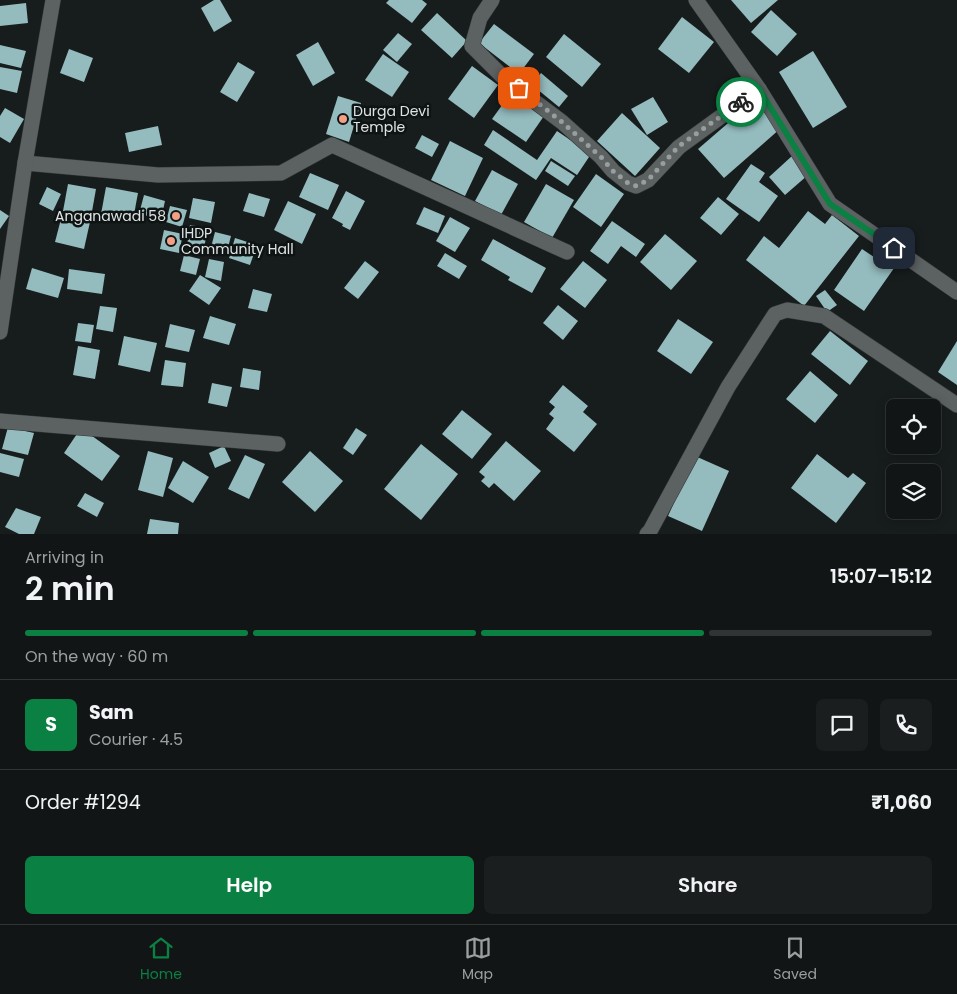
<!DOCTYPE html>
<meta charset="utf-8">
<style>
:root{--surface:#111515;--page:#1a1e1e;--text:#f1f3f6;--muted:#9c9fa0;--line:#303434;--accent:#0b8043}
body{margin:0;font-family:Poppins,sans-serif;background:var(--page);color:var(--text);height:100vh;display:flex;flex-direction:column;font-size:19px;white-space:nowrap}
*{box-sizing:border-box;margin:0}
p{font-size:16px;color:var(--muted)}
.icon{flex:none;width:28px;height:28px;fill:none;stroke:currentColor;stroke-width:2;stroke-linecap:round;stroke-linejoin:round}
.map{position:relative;height:534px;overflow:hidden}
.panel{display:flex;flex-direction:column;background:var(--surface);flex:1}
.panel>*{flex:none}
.fabs{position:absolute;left:886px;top:399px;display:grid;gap:10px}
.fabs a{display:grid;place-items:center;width:55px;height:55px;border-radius:8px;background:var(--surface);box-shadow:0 2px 12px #0003,0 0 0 1px var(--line);font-size:25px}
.pin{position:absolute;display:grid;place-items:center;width:42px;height:42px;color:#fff;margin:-21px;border-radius:10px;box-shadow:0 2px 8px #0006}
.courier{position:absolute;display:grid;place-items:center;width:50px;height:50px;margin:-25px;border:4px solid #0b8043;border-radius:50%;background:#fff;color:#222;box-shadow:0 1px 6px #0007}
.headline em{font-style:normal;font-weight:600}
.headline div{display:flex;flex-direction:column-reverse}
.headline{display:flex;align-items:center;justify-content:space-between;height:85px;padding:0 25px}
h1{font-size:32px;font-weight:600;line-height:38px}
.bar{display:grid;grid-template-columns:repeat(4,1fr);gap:8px 5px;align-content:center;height:60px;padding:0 25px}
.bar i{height:6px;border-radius:4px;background:var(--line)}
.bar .on{background:var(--accent)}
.bar p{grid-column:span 4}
.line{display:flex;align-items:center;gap:12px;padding:0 25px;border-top:1px solid var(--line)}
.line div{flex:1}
.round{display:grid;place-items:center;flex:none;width:52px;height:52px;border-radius:8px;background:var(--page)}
.cta{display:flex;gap:10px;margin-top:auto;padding:10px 25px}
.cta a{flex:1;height:58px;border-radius:8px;background:var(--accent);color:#fff;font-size:20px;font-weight:600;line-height:58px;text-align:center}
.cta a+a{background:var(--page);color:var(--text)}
.menu{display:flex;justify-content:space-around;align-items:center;height:70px;border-top:1px solid var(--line);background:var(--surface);font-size:14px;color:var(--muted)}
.menu a{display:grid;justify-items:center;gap:2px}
.menu .on{color:var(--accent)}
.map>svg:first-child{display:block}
.building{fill:#94bbbe}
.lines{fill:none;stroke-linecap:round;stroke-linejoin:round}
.minor-casing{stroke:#343737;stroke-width:16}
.minor{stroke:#5c6162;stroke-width:15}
.done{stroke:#999d9d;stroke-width:5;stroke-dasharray:0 9}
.route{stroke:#0b8043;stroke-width:6}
.poi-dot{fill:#f39f85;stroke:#0e1313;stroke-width:2}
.labels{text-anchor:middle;stroke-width:5;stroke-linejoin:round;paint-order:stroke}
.poi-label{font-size:14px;fill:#dfe3e3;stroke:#0e1313;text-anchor:start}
</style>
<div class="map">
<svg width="957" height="534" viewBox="0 0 957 534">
<rect width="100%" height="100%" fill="#171c1c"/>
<!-- building -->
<g class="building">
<polygon points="214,0 220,0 232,21 214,32 201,8"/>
<polygon points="389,0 422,0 427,4 412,23 386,3"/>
<polygon points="731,0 778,0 751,23"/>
<polygon points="26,3 28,23 0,26 0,6"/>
<polygon points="771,10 797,34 777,56 751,32"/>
<polygon points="437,13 467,41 452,58 421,30"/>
<polygon points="682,17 714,42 689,73 658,49"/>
<polygon points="494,24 534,54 519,74 479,43"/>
<polygon points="398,33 412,44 397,62 383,50"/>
<polygon points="564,34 601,64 582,87 546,57"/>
<polygon points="318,42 335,73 313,86 296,55"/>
<polygon points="0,45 26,51 21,68 0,63"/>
<polygon points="69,49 93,58 84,82 60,73"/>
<polygon points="813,51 847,107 813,128 779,72"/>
<polygon points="383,54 409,72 392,97 365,80"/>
<polygon points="238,62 255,72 237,102 220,92"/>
<polygon points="472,66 498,85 474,118 448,99"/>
<polygon points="0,67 22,71 17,93 0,89"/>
<polygon points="541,73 568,96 559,107 532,85"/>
<polygon points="513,90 546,113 526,142 492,119"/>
<polygon points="338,96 361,103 349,142 326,134"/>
<polygon points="653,97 668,122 647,135 631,109"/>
<polygon points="756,99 781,128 724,178 698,149"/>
<polygon points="5,108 24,119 10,143 0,137 0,116"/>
<polygon points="622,113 660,148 635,176 597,141"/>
<polygon points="158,126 162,145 129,152 125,133"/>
<polygon points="493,130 537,160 557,131 591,154 577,175 551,158 536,180 484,145"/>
<polygon points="422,135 439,144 432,157 415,148"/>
<polygon points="450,141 483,158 465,196 431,180"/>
<polygon points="792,156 808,175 785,195 769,177"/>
<polygon points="551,161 575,176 568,186 545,171"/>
<polygon points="751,164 765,173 759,182 778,196 759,222 726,199"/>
<polygon points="492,170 518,184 501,215 475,201"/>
<polygon points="310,173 339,185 328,210 299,197"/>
<polygon points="596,174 624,194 601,227 573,207"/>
<polygon points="68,184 96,189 91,217 63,211"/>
<polygon points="546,184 574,200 552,238 524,222"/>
<polygon points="47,187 61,194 53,211 39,204"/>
<polygon points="106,187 138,193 133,220 101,214"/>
<polygon points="346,191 365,201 350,230 342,226 343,224 332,218"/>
<polygon points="249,193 270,199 264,217 243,211"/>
<polygon points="144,195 165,201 161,219 139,214"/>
<polygon points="718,197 739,214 721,235 700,218"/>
<polygon points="193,198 215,202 211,223 189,218"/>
<polygon points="288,201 316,214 302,244 274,230"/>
<polygon points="170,206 187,210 182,227 166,222"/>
<polygon points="424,207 445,216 438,233 416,224"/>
<polygon points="0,210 9,216 0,229"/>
<polygon points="808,211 825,224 832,215 859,236 804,306 746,260 764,236 779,248"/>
<polygon points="62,215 90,222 84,249 55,242"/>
<polygon points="450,217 470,228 455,252 436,241"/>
<polygon points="612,221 645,244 636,257 621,246 608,264 590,251"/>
<polygon points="190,225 208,228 204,248 187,245"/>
<polygon points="164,230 183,234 179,253 160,249"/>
<polygon points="215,232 231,236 226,255 210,251"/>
<polygon points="665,234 697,261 671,290 640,262"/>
<polygon points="235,238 257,245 250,265 229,258"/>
<polygon points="493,239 546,268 532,293 508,280 510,277 481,260"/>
<polygon points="862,249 877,259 884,250 899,261 864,311 834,290"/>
<polygon points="445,253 467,266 459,279 437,266"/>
<polygon points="184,255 200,259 196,275 180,271"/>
<polygon points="209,259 224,262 221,281 205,277"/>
<polygon points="365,261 379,272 358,299 344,288"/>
<polygon points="583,261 607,280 585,308 560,289"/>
<polygon points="32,268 64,278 58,298 26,289"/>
<polygon points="69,269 105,274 102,294 67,289"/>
<polygon points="200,275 221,288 209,305 189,291"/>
<polygon points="253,289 272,294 267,312 248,308"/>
<polygon points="825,290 837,305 827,312 816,296"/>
<polygon points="558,305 578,321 563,340 543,323"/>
<polygon points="100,306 117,308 113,332 96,329"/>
<polygon points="210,316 236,324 229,345 203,338"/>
<polygon points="678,319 713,342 691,374 657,351"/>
<polygon points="78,323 94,325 91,343 75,341"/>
<polygon points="170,324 195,330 189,352 165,347"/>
<polygon points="830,331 868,361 850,385 811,354"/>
<polygon points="124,336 157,343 150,372 118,365"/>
<polygon points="957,341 957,385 938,372"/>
<polygon points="78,346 100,350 95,379 73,375"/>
<polygon points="165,360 186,363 183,387 161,385"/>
<polygon points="243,368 261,371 259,390 240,387"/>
<polygon points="810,371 838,395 815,423 786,399"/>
<polygon points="212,383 232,387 227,407 208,403"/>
<polygon points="563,385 588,406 583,412 597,424 574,452 546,429 554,418 549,414 555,407 549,402"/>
<polygon points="462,410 492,434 472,459 442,434"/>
<polygon points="8,427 34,433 28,455 2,449"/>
<polygon points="81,428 120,456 102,481 64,453"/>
<polygon points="356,428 367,435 353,455 343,448"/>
<polygon points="506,441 541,471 514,501 494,483 489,488 481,481 485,477 479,472"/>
<polygon points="421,444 458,474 421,520 384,489"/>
<polygon points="224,446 231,461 215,468 209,453"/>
<polygon points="148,451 173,458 163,497 138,490"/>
<polygon points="310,451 343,481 315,512 282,482"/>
<polygon points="0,453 24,459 19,477 0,472"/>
<polygon points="817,454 848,478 853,473 866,483 836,523 791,488"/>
<polygon points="245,455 265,464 249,499 228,489"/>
<polygon points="695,456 729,471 702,531 668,516"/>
<polygon points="183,461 209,477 193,503 168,488"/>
<polygon points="85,493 104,503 97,517 77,506"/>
<polygon points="16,508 41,517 34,534 19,534 5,527"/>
<polygon points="150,519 179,523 178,534 147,534"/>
</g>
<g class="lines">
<defs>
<g id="minor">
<polyline points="492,0 480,18 472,46 506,80 562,122 601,157 613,171 628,183 636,186 648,180 679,147 759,89"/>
<polyline points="696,0 759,89 830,204 957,292"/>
<polyline points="25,163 158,175 281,173 332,145 567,252"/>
<polyline points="0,332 25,163 53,0"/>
<polyline points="0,421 278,444"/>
<polyline points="647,534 650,531 728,387 775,314 787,310 824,316 957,405"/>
</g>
</defs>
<!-- minor casing -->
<use href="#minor" class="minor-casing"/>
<!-- minor -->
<use href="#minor" class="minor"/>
</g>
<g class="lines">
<!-- done -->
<polyline class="done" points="519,88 562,122 601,157 613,171 628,183 636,186 648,180 679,146 741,102"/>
<!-- route -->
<polyline class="route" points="741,102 759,89 830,204 894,248"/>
</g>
<!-- markers -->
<g class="poi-dot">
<circle cx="343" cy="119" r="5"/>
<circle cx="176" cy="216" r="5"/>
<circle cx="171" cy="241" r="5"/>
</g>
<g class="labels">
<!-- poi labels -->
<g class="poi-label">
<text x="353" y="116">Durga Devi<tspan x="353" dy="16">Temple</tspan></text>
<text x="166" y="221" text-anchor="end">Anganawadi 58</text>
<text x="181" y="238">IHDP<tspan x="181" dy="16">Community Hall</tspan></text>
</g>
</g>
</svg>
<div class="fabs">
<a><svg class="icon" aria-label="locate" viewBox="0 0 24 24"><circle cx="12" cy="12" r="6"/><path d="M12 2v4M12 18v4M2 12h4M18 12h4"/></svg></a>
<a><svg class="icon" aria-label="layers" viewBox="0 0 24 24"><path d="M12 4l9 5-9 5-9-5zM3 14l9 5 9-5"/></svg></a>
</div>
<div class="pin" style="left:519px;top:88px;background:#ea580c"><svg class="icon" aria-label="bag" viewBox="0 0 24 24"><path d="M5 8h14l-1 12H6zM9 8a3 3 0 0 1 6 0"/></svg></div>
<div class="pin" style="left:894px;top:248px;background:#1f2937"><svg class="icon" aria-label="home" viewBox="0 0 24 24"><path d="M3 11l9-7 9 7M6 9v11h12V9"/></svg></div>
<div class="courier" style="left:741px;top:102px"><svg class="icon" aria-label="bike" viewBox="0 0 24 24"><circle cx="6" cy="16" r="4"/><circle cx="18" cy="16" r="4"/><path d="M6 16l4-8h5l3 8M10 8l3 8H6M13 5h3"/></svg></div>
</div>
<section class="panel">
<div class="headline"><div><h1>2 min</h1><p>Arriving in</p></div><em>15:07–15:12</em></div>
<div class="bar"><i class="on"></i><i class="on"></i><i class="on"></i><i></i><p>On the way · 60 m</p></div>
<div class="line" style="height:90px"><b class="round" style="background:var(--accent);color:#fff">S</b><div><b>Sam</b><p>Courier · 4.5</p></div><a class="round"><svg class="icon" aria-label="chat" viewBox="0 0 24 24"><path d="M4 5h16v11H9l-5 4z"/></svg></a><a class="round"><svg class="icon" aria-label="phone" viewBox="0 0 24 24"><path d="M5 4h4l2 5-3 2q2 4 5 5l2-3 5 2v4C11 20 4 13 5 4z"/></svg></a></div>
<div class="line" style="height:65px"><div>Order #1294</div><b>₹1,060</b></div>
<div class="cta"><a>Help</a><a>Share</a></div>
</section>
<nav class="menu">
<a class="on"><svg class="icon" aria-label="home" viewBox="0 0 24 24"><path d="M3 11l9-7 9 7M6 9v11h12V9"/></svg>Home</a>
<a><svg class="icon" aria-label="map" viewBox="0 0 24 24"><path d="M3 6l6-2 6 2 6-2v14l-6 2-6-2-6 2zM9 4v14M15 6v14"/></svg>Map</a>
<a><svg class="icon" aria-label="saved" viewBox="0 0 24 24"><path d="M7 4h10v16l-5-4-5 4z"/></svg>Saved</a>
</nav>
